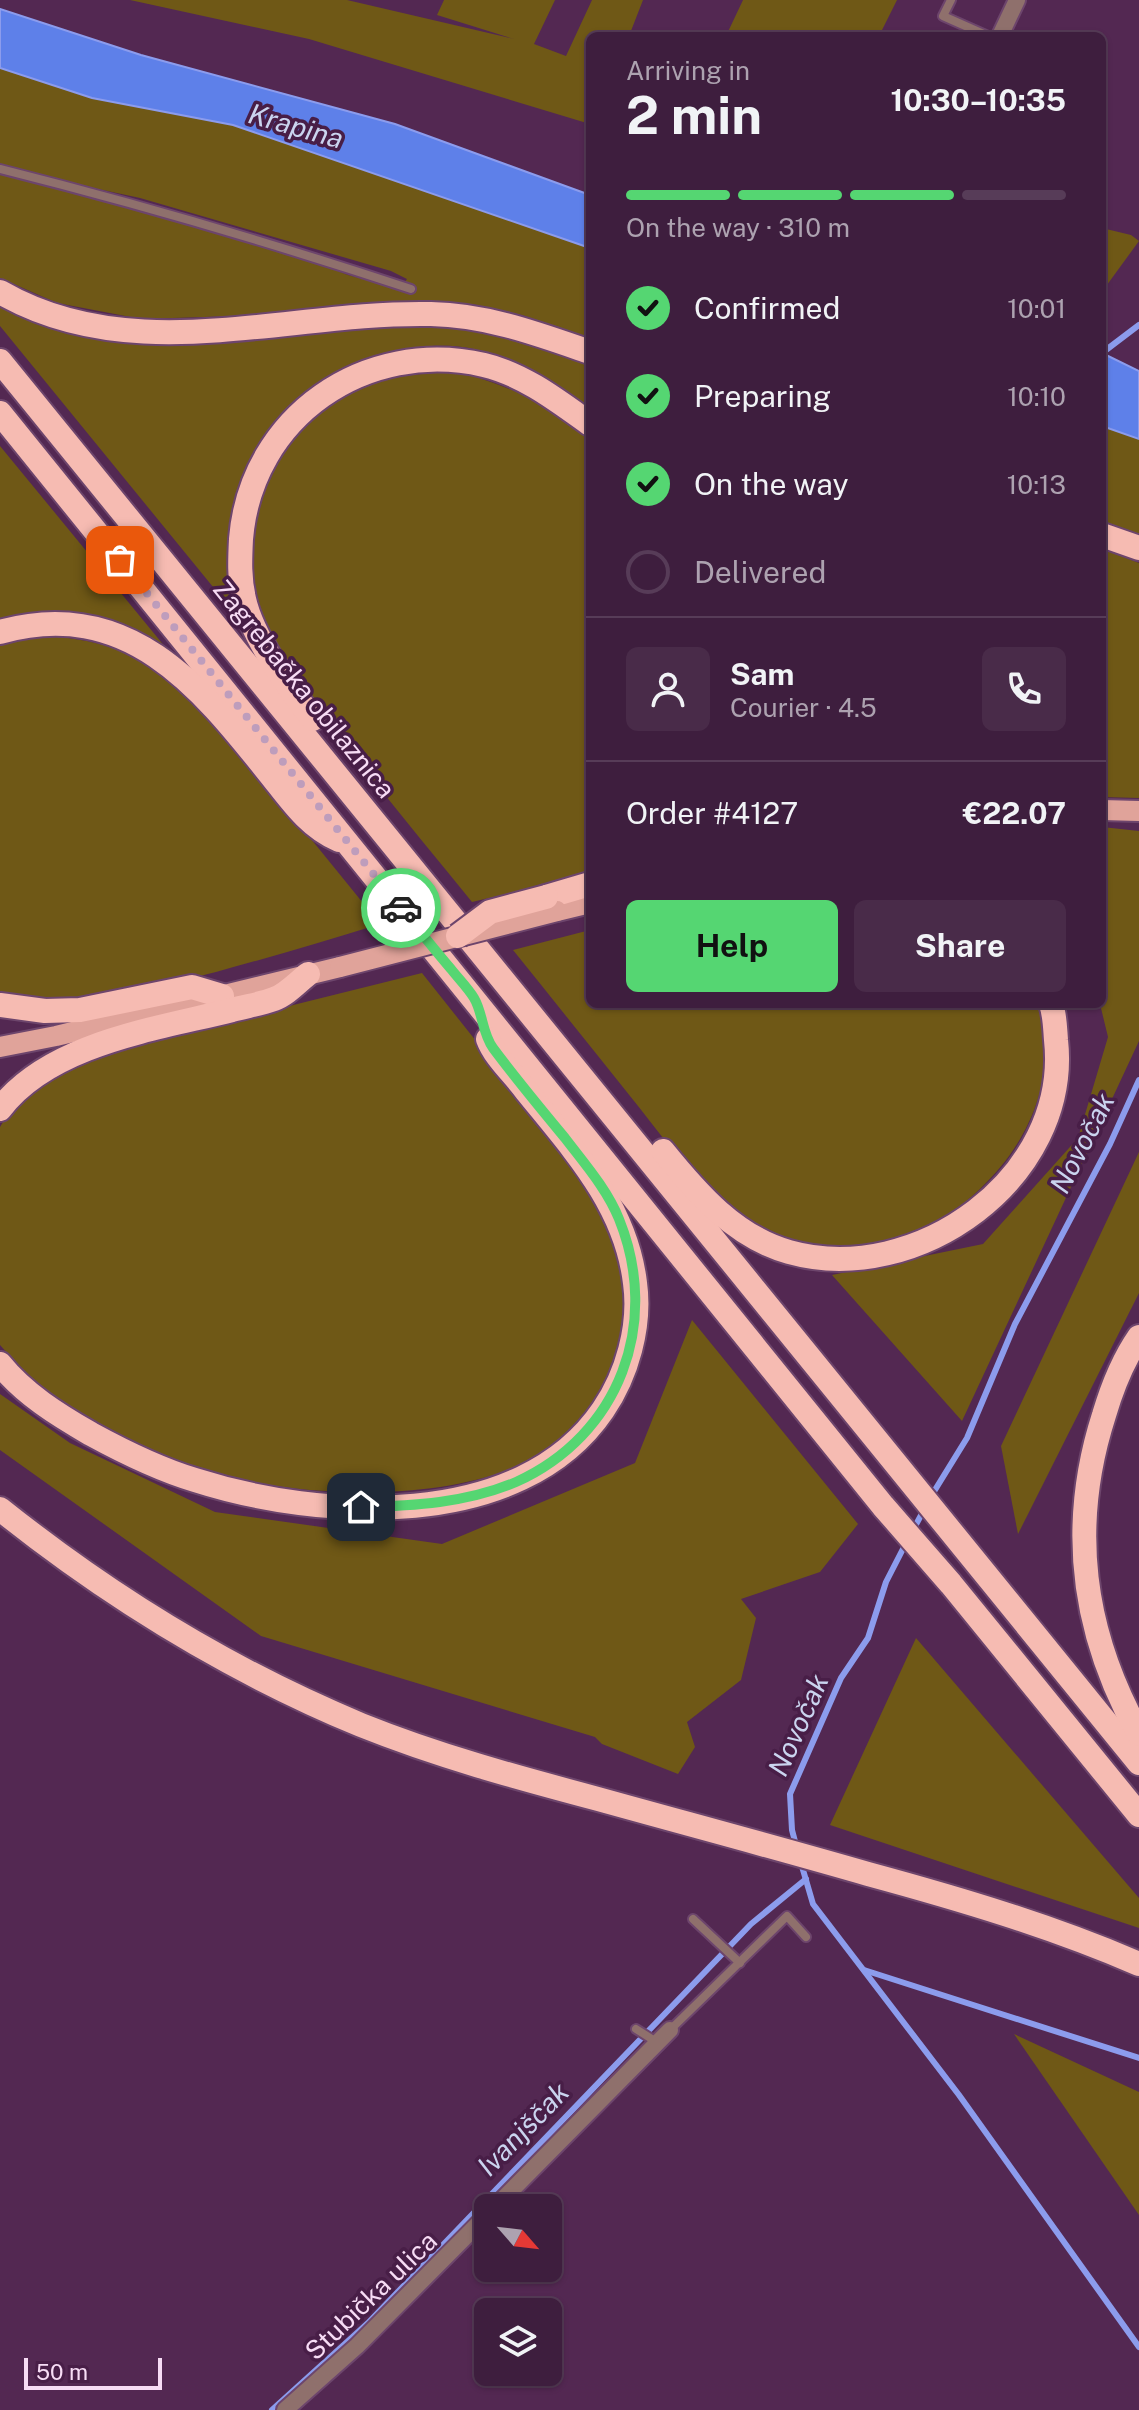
<!DOCTYPE html>
<meta charset="utf-8">
<style>
:root{--surface:#3e1e3e;--page:#492b49;--text:#f1f3f6;--muted:#ada2b0;--line:#573c58;--accent:#55d672}
body{margin:0;font-family:"Public Sans",sans-serif;background:var(--page);color:var(--text);height:100vh;display:flex;flex-direction:column;font-size:30px;white-space:nowrap}
*{box-sizing:border-box;margin:0}
p{font-size:26px;color:var(--muted)}
.icon{flex:none;width:44px;height:44px;fill:none;stroke:currentColor;stroke-width:2;stroke-linecap:round;stroke-linejoin:round}
.map{position:relative;flex:1;overflow:hidden}
.side{position:absolute;left:586px;top:32px;width:520px;height:976px;display:flex;flex-direction:column;background:var(--surface);border-radius:12px;box-shadow:0 2px 6px #0004,0 0 0 2px var(--line)}
.side>*{flex:none}
.needle{width:52px;rotate:118deg}
.controls{position:absolute;left:474px;top:2194px;display:grid;gap:16px}
.controls a{display:grid;place-items:center;width:88px;height:88px;border-radius:12px;background:var(--surface);box-shadow:0 2px 6px #0004,0 0 0 2px var(--line);font-size:40px}
.scale{position:absolute;left:24px;bottom:20px;width:138px;box-sizing:border-box;padding-left:8px;border:4px solid #f7dcf5;border-top:0;font-size:22px;line-height:28px;white-space:nowrap;color:#f7dcf5;-webkit-text-stroke:6px #481e47;paint-order:stroke}
.pin{position:absolute;display:grid;place-items:center;width:68px;height:68px;color:#fff;margin:-34px;border-radius:16px;box-shadow:0 4px 12px #0006}
.courier{position:absolute;display:grid;place-items:center;width:80px;height:80px;margin:-40px;border:6px solid #55d672;border-radius:50%;background:#fff;color:#222;box-shadow:0 2px 10px #0007}
.overview em{font-style:normal;font-weight:700}
.overview div{display:flex;flex-direction:column-reverse}
.overview{display:flex;align-items:center;justify-content:space-between;height:136px;padding:0 40px}
h1{font-size:52px;font-weight:700;line-height:60px}
.bar{display:grid;grid-template-columns:repeat(4,1fr);gap:12px 8px;align-content:center;height:96px;padding:0 40px}
.bar i{height:10px;border-radius:6px;background:var(--line)}
.bar .current{background:var(--accent)}
.bar p{grid-column:span 4}
.line{display:flex;align-items:center;gap:20px;padding:0 40px;border-top:2px solid var(--line)}
.line div{flex:1}
.round{display:grid;place-items:center;flex:none;width:84px;height:84px;border-radius:12px;background:var(--page)}
ol{padding:0 40px;list-style:none}
li{display:flex;align-items:center;gap:24px;height:88px}
li p{margin-inline-start:auto}
li .icon{padding:8px;border-radius:50%;background:var(--accent);color:#111;stroke-width:4}
li:last-child{color:var(--muted)}
li i{width:44px;height:44px;border:4px solid var(--line);border-radius:50%}
.button{display:flex;gap:16px;margin-top:auto;padding:16px 40px}
.button a{flex:1;height:92px;border-radius:12px;background:var(--accent);color:#111;font-size:32px;font-weight:700;line-height:92px;text-align:center}
.button a+a{background:var(--page);color:var(--text)}
.map>svg:first-child{display:block}
.green{fill:#6f5816}
.water{fill:#5e80e9;stroke:#8c9ced;stroke-width:2}
.lines{fill:none;stroke-linecap:round;stroke-linejoin:round}
.stream{stroke:#8c9ced;stroke-width:6}
.lane-casing{stroke:#6d456c;stroke-width:12}
.street-casing{stroke:#6d456c;stroke-width:20}
.primary-casing{stroke:#6d456c;stroke-width:24}
.highway-casing{stroke:#6d456c;stroke-width:28}
.lane{stroke:#8f706c;stroke-width:8}
.street{stroke:#8f706c;stroke-width:16}
.primary{stroke:#e0a39a;stroke-width:20}
.highway{stroke:#f6bbb2;stroke-width:24}
.primary-bridge-casing{stroke:#6d456c;stroke-width:24;stroke-linecap:butt}
.highway-bridge-casing{stroke:#6d456c;stroke-width:28;stroke-linecap:butt}
.primary-bridge{stroke:#e0a39a;stroke-width:20}
.highway-bridge{stroke:#f6bbb2;stroke-width:24}
.done{stroke:#be9dbc;stroke-width:8;stroke-dasharray:0 14.4}
.route{stroke:#55d672;stroke-width:10}
.labels{text-anchor:middle;stroke-width:7;stroke-linejoin:round;paint-order:stroke}
.street-label{font-size:26px;fill:#f7dcf5;stroke:#481e47}
.water-label{font-size:28px;font-style:italic;fill:#cad4ef;stroke:#481e47}
</style>
<div class="map">
<svg width="1139" height="2410" viewBox="0 0 1139 2410">
<rect width="100%" height="100%" fill="#532852"/>
<!-- green -->
<g class="green">
<polygon points="130,0 347,0 514,39 437,15 444,0 555,0 534,44 566,56 592,0 643,0 629,36 590,36 590,124 309,39"/>
<polygon points="743,0 897,0 882,30 894,36 726,36"/>
<polygon points="0,68 92,98 233,125 590,248 590,338 522,315 472,304 355,304 237,316 141,319 57,303 0,278 0,175 27,179 270,245 348,275 400,289 407,279 391,271 140,198 0,168"/>
<polygon points="1102,228 1131,235 1139,241 1104,289 1102,288"/>
<path d="M0,306C137,382 297,318 443,326C495,328 542,347 590,364V408C550,382 503,349 453,346C340,341 240,420 231,534C228,565 226,576 235,606L231,609L0,326Z"/>
<path d="M459,372C515,388 544,402 590,438V874L472,902C438,860 403,818 369,775C342,743 313,711 291,675C246,605 235,519 286,449C332,384 384,374 459,372Z"/>
<polygon points="1102,426 1139,439 1139,534 1102,521"/>
<polygon points="0,446 166,648 131,628 84,616 0,624"/>
<polygon points="1102,549 1139,563 1139,798 1102,797"/>
<path d="M39,635C83,638 123,646 160,671C192,693 215,726 240,755C288,810 334,867 380,924C325,941 271,957 216,972C150,989 67,1014 0,993V645Z"/>
<polygon points="1102,827 1139,831 1139,1041 962,1421 832,1275 983,1244 1078,1138 1108,1037 1100,1004 1102,1004"/>
<path d="M590,930V1004H1039C1041,1017 1046,1032 1046,1046C1046,1102 1020,1151 980,1189C919,1248 812,1268 740,1217C698,1186 666,1141 634,1101C594,1051 554,1001 513,950Z"/>
<path d="M422,973L588,1182C600,1207 613,1233 620,1260C633,1307 620,1366 591,1404C575,1425 554,1448 529,1461C448,1501 319,1498 232,1478C180,1466 127,1443 81,1418C48,1400 24,1372 0,1345V1127L3,1122L32,1092L71,1065L124,1047Z"/>
<polygon points="1139,1152 1139,1293 1018,1534 1001,1446"/>
<polygon points="692,1320 858,1524 820,1572 741,1599 756,1618 741,1680 687,1722 695,1747 678,1774 602,1744 595,1737 261,1636 0,1450 0,1394 70,1443 215,1512 442,1544 635,1463"/>
<polygon points="916,1638 1139,1898 1139,1928 830,1825"/>
<polygon points="1014,2034 1139,2092 1139,2215"/>
</g>
<!-- water -->
<g class="water">
<polygon points="0,9 141,55 395,124 590,195 590,248 233,125 92,98 0,68"/>
<polygon points="1102,353 1139,371 1139,439 1102,426"/>
</g>
<g class="lines">
<!-- stream -->
<g class="stream">
<polyline points="1102,353 1139,325"/>
<polyline points="930,1498 967,1438 1015,1324 1110,1144 1139,1080"/>
<polyline points="913,1530 925,1508"/>
<polyline points="797,1849 792,1830 790,1794 841,1678 868,1638 886,1582 906,1543"/>
<polyline points="801,1863 813,1904 959,2095 1139,2347"/>
<polyline points="864,1970 1139,2058"/>
<polyline points="272,2410 368,2323 751,1924 806,1879"/>
</g>
<defs>
<g id="lane">
<polyline points="951,0 943,16 988,36"/>
<path d="M0,169C139,204 275,244 411,289"/>
<polyline points="693,1919 740,1963"/>
<polyline points="636,2029 658,2043"/>
<polyline points="670,2030 787,1916 806,1937"/>
</g>
<g id="street">
<polyline points="1000,36 1017,0"/>
<polyline points="494,2208 670,2030"/>
<polyline points="285,2410 357,2346 488,2214"/>
</g>
<g id="primary">
<polyline points="1102,810 1139,811"/>
<polyline points="557,911 590,903"/>
<polyline points="0,1047 56,1036 340,967"/>
</g>
<g id="highway">
<path d="M0,292C133,369 288,311 431,314C487,315 538,334 590,352"/>
<polyline points="0,361 1139,1763"/>
<polyline points="0,413 883,1506 951,1584 1139,1815"/>
<polyline points="1102,535 1139,548"/>
<path d="M0,632C127,596 199,685 269,773C290,799 308,827 339,840"/>
<path d="M313,719C289,689 252,636 244,599C239,578 240,559 241,539C251,416 366,338 484,365C523,374 558,401 590,424"/>
<polyline points="546,897 590,884"/>
<polyline points="0,1005 45,1011 80,1010 192,987 222,996"/>
<path d="M0,1109C50,1043 157,1029 232,1010C246,1006 261,1004 274,999C286,995 298,982 308,974"/>
<path d="M663,1151C697,1193 735,1237 789,1252C917,1288 1071,1177 1056,1040C1055,1028 1055,1015 1051,1004"/>
<path d="M1139,1337C1123,1360 1112,1388 1104,1415C1068,1527 1082,1632 1139,1734"/>
<path d="M0,1364C24,1394 58,1415 91,1434C124,1452 158,1469 195,1480C320,1520 520,1532 603,1410C627,1375 641,1326 635,1283C626,1206 574,1150 527,1092C515,1075 495,1058 488,1039"/>
<path d="M0,1509C110,1597 231,1671 361,1725C438,1756 519,1778 598,1799C688,1824 778,1848 868,1874C960,1899 1051,1926 1139,1964"/>
</g>
</defs>
<!-- lane casing -->
<use href="#lane" class="lane-casing"/>
<!-- street casing -->
<use href="#street" class="street-casing"/>
<!-- primary casing -->
<use href="#primary" class="primary-casing"/>
<!-- highway casing -->
<use href="#highway" class="highway-casing"/>
<!-- lane -->
<use href="#lane" class="lane"/>
<!-- street -->
<use href="#street" class="street"/>
<!-- primary -->
<use href="#primary" class="primary"/>
<!-- highway -->
<use href="#highway" class="highway"/>
<defs>
<polyline id="primary-bridge" points="340,967 557,911"/>
<polyline id="highway-bridge" points="458,936 490,912 546,897"/>
</defs>
<!-- primary-bridge casing -->
<use href="#primary-bridge" class="primary-bridge-casing"/>
<!-- highway-bridge casing -->
<use href="#highway-bridge" class="highway-bridge-casing"/>
<!-- primary-bridge -->
<use href="#primary-bridge" class="primary-bridge"/>
<!-- highway-bridge -->
<use href="#highway-bridge" class="highway-bridge"/>
</g>
<g class="lines">
<!-- done -->
<polyline class="done" points="120,560 401,908"/>
<!-- route -->
<path class="route" d="M361,1507C413,1506 467,1503 516,1482C620,1435 661,1323 619,1219C607,1189 584,1163 565,1138C541,1109 516,1079 493,1048C482,1033 483,1013 474,998C468,988 458,978 451,969C434,949 418,929 401,908"/>
</g>
<g class="labels">
<!-- street labels -->
<g class="street-label">
<text transform="translate(304 689) rotate(51)" y="9">Zagrebačka obilaznica</text>
<text transform="translate(371 2296) rotate(-44)" y="9">Stubička ulica</text>
</g>
<!-- water labels -->
<g class="water-label">
<text transform="translate(296 126) rotate(16)" y="10">Krapina</text>
<text transform="translate(1082 1143) rotate(-63)" y="10">Novočak</text>
<text transform="translate(798 1725) rotate(-66)" y="10">Novočak</text>
<text transform="translate(523 2129) rotate(-46)" y="10">Ivanjščak</text>
</g>
</g>
</svg>
<div class="controls">
<a><svg class="needle" viewBox="-14 -14 28 28"><path d="M0-13l5 13h-10z" fill="#e53935"/><path d="M0 13l5-13h-10z" fill="#ada2b0"/></svg></a>
<a><svg class="icon" aria-label="layers" viewBox="0 0 24 24"><path d="M12 4l9 5-9 5-9-5zM3 14l9 5 9-5"/></svg></a>
</div>
<div class="scale">50 m</div>
<div class="pin" style="left:120px;top:560px;background:#ea580c"><svg class="icon" aria-label="bag" viewBox="0 0 24 24"><path d="M5 8h14l-1 12H6zM9 8a3 3 0 0 1 6 0"/></svg></div>
<div class="pin" style="left:361px;top:1507px;background:#1f2937"><svg class="icon" aria-label="home" viewBox="0 0 24 24"><path d="M3 11l9-7 9 7M6 9v11h12V9"/></svg></div>
<div class="courier" style="left:401px;top:908px"><svg class="icon" aria-label="car" viewBox="0 0 24 24"><path d="M5 17H2v-5l4-1 3-4h7l3 4 3 1v5h-3M9 17h6M6 11h13"/><circle cx="7" cy="17" r="2"/><circle cx="17" cy="17" r="2"/></svg></div>
<section class="side">
<div class="overview"><div><h1>2 min</h1><p>Arriving in</p></div><em>10:30–10:35</em></div>
<div class="bar"><i class="current"></i><i class="current"></i><i class="current"></i><i></i><p>On the way · 310 m</p></div>
<ol>
<li><svg class="icon" aria-label="check" viewBox="0 0 24 24"><path d="M5 12l5 5 9-10"/></svg>Confirmed<p>10:01</p></li>
<li><svg class="icon" aria-label="check" viewBox="0 0 24 24"><path d="M5 12l5 5 9-10"/></svg>Preparing<p>10:10</p></li>
<li><svg class="icon" aria-label="check" viewBox="0 0 24 24"><path d="M5 12l5 5 9-10"/></svg>On the way<p>10:13</p></li>
<li><i></i>Delivered</li>
</ol>
<div class="line" style="height:144px"><a class="round"><svg class="icon" aria-label="person" viewBox="0 0 24 24"><circle cx="12" cy="8" r="4"/><path d="M4 21q1-7 8-7t8 7"/></svg></a><div><b>Sam</b><p>Courier · 4.5</p></div><a class="round"><svg class="icon" aria-label="phone" viewBox="0 0 24 24"><path d="M5 4h4l2 5-3 2q2 4 5 5l2-3 5 2v4C11 20 4 13 5 4z"/></svg></a></div>
<div class="line" style="height:104px"><div>Order #4127</div><b>€22.07</b></div>
<div class="button"><a>Help</a><a>Share</a></div>
</section>
</div>
